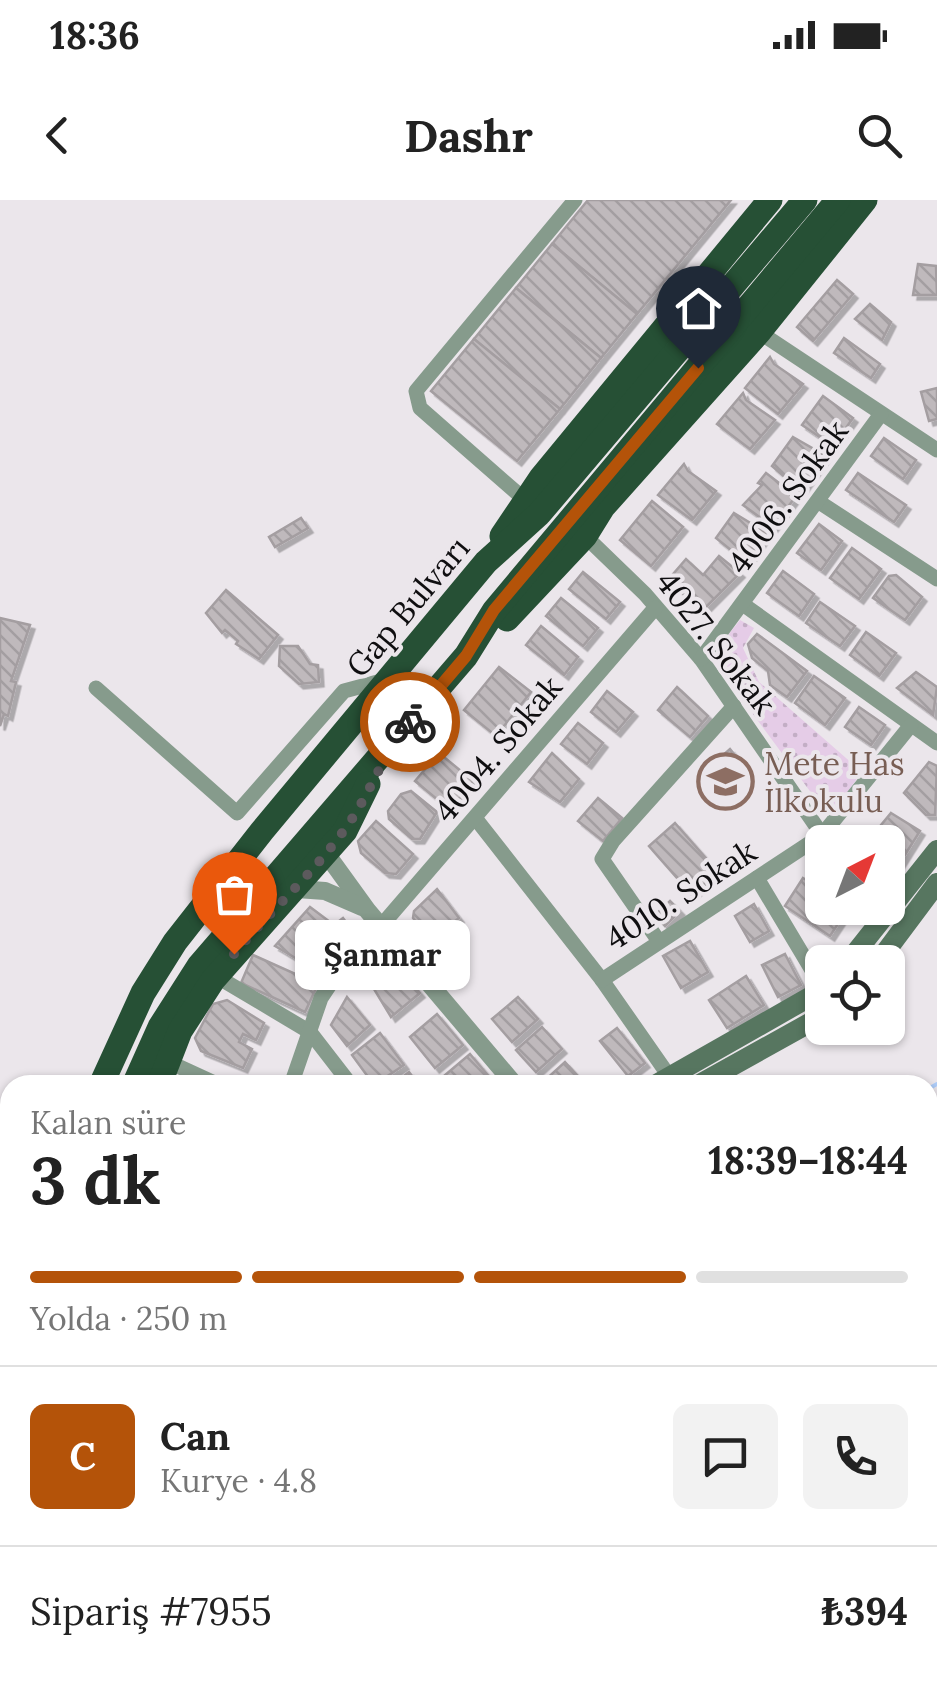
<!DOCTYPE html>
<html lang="tr">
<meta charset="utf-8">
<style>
:root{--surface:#fff;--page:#f2f2f2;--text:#222;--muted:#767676;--line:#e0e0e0;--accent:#b45309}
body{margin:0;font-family:Lora,serif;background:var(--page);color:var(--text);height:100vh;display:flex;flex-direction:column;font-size:38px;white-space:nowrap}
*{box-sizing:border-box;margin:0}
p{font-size:32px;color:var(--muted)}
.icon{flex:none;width:55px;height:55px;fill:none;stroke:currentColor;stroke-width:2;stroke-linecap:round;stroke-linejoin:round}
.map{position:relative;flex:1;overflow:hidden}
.sheet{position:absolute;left:0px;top:875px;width:938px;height:622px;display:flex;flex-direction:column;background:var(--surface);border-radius:30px 30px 0 0;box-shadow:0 2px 8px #0004}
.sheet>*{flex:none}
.needle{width:65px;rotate:42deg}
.tools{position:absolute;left:805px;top:625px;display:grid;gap:20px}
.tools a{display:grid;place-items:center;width:100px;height:100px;border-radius:15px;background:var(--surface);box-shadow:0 2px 8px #0004;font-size:50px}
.pin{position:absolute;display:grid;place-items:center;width:85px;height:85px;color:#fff;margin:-102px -42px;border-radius:50% 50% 50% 0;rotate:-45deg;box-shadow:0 0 10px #0007}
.pin .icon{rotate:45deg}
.courier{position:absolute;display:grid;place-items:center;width:100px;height:100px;margin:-50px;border:8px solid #b45309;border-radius:50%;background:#fff;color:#222;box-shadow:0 2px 12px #0007}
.bubble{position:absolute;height:70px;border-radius:15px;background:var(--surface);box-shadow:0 2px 8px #0004;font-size:32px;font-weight:700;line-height:70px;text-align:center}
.overview em{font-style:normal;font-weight:700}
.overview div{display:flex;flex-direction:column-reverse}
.overview{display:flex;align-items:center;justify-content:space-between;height:170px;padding:0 30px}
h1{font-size:65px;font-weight:700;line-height:75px}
.bar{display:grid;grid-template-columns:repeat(4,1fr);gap:15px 10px;align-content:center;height:120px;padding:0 30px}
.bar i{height:12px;border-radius:8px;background:var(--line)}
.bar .selected{background:var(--accent)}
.bar p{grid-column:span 4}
.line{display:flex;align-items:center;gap:25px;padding:0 30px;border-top:2px solid var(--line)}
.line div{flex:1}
.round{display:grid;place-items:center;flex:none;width:105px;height:105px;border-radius:15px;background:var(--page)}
.status{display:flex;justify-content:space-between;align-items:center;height:70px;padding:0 50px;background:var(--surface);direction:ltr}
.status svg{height:28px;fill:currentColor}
header{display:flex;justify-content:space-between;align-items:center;height:130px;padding:0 30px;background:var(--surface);font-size:45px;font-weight:700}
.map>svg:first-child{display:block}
.park{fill:url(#park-dots)}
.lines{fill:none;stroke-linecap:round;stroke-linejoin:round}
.stream{stroke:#aecdf9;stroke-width:4}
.building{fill:url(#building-back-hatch);stroke:#a49ea1;stroke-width:2.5;filter:url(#shadow)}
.minor{stroke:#869b8c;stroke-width:15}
.tertiary{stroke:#869b8c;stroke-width:18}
.secondary{stroke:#577660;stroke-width:20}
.trunk{stroke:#265035;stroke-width:25}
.done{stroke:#5c5a5d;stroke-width:10;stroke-dasharray:0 18}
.route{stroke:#b45309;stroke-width:12}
.labels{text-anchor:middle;stroke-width:8;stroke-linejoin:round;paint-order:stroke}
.street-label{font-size:32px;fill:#0f0e10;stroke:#ebe6eb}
.education-label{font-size:32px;fill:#785e54;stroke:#ebe6eb;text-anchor:start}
</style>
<div class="status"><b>18:36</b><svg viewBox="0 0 49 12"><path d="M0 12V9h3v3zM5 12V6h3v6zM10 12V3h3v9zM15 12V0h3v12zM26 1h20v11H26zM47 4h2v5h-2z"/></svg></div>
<header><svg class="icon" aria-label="back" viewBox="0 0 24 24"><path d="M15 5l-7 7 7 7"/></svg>Dashr<svg class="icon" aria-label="search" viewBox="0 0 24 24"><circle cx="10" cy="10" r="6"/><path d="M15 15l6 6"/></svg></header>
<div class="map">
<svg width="937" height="1496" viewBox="0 0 937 1496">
<defs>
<pattern id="park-dots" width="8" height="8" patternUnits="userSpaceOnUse" patternTransform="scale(2.5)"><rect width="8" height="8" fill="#e5cce7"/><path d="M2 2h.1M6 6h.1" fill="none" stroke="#c3aec5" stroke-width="1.8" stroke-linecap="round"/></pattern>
<pattern id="building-back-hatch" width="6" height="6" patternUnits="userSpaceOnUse" patternTransform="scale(2.5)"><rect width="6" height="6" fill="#bfb9bc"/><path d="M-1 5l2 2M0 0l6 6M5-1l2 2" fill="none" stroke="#a39ea1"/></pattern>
<filter id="shadow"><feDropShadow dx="4.5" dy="4.5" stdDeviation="0" flood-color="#0004"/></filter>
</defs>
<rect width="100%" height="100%" fill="#ebe6eb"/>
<!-- park -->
<polygon class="park" points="740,420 754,428 743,448 759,482 862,572 829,617 719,468 721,444"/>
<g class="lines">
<!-- stream -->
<g class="stream">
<polyline points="928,889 937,884"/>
<polyline points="872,1488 874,1496"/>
</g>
</g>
<!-- building -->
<g class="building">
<polygon points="588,0 731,0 637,114 552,44"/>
<polygon points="552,44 637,114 601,158 516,88"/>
<polygon points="918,64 936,66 937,95 913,95"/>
<polygon points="837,80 853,94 813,141 797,127"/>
<polygon points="516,88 601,158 560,209 474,139"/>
<polygon points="870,104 891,122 882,140 855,119"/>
<polygon points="844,138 880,164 871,178 834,153"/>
<polygon points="474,139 560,209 517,261 431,191"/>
<polygon points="770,157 774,164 803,184 778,214 745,188"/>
<polygon points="937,188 937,219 929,221 921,192"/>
<polygon points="743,193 746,200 775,220 750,249 717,224"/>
<polygon points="823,196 853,218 833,246 802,225"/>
<polygon points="793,237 826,256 801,291 772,266"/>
<polygon points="884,238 916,260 903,279 871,256"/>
<polygon points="684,264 688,271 716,291 692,320 658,295"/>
<polygon points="766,273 796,296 773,327 743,305 762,285 758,283"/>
<polygon points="858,273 906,305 894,322 846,290"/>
<polygon points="652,301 683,327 651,366 620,340"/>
<polygon points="734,313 767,333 747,363 716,338"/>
<polygon points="301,318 308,328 275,347 269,337"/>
<polygon points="819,324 842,341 821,370 797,353"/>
<polygon points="852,348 881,369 859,399 830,378"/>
<polygon points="719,356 740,373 702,411 668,380 686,359 703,375"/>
<polygon points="783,371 814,394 799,416 767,393"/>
<polygon points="583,372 620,402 606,419 569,389"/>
<polygon points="896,375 922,397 905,420 873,398 889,376"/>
<polygon points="226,390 278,435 259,459 236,444 238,441 225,430 222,433 206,413"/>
<polygon points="561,398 598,428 583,446 546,416"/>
<polygon points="820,402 855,426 840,446 806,423"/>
<polygon points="0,418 30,425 11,481 16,482 8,516 4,514 0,526"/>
<polygon points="541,426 578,457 564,475 526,445"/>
<polygon points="866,432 896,453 879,476 850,455"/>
<polygon points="757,434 807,471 787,497 770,485 768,471 752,458 748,444"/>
<polygon points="280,446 298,446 310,464 318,465 319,482 299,484 279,466"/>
<polygon points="499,467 531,492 496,536 464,510"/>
<polygon points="916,472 937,487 933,515 897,488"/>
<polygon points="814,476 845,498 825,525 795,503"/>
<polygon points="677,487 708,516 690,537 658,510"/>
<polygon points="607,491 633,512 616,532 591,512"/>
<polygon points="859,507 885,525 871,545 845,527"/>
<polygon points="578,523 603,543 587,564 561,544"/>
<polygon points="730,549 743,565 726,580 713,564"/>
<polygon points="439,553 473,581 450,610 415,581"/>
<polygon points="552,553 579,579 560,602 529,582"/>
<polygon points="929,562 937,566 935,615 926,615 904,593"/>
<polygon points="411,591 437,612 420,639 412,639 389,619 388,611 401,594"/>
<polygon points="598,598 622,618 603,641 578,621"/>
<polygon points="891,613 920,631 898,666 888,664 888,642 867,642"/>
<polygon points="376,621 413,654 396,674 385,673 361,653 358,641"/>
<polygon points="675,623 718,672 692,695 649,646"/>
<polygon points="803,678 822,689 822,708 847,710 830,736 785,706"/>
<polygon points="437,689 459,718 430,740 413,718 414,711"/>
<polygon points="670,701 680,711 665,726 655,715"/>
<polygon points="754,704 769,731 750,742 735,716"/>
<polygon points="310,707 334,725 343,718 352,730 309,766 275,746"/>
<polygon points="690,741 708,772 681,788 663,756"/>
<polygon points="785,754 801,785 778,797 762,765"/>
<polygon points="253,755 318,784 305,812 241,783"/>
<polygon points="399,769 420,793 391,817 374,789"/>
<polygon points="746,776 764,805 727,828 709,800"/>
<polygon points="347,797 370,825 347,846 331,825"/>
<polygon points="518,797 538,819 512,842 492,819"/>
<polygon points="227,800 264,823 256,840 243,834 239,842 252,849 243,868 201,851 195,838 213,804"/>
<polygon points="437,814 463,845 435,868 410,837"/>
<polygon points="542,827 562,849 536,872 516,850"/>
<polygon points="617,828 645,863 628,876 600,841"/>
<polygon points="380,833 404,865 374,885 352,855"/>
<polygon points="470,854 496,885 451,885 444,876"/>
<polygon points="565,862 586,885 546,885 543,882"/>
<polygon points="409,872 419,885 392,885"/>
<polygon points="937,1003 937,1048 933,1049 928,1005"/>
<polygon points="934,1195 937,1239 928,1241 928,1196"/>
<polygon points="160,1488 193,1488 191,1492 168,1496"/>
<polygon points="313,1488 346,1488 347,1496 314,1496"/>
<polygon points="398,1488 435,1488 439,1496 402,1496"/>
<polygon points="715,1488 745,1488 736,1496 724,1496"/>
</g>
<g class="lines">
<!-- minor -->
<g class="minor">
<polyline points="759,132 937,250"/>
<polyline points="525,300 420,208 416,191 575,0"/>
<polyline points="819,302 937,379"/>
<polyline points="585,336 645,394 701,459 827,642"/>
<polyline points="744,405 937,543"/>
<polyline points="701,459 881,214"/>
<polyline points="96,488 237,613 344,491 385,480"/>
<polyline points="476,619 602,780 669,876"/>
<polyline points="757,678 822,787"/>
<polyline points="381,726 655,408"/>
<polyline points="658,740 602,659 613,641 734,506"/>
<polyline points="216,776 310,832 351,885"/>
<polyline points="602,780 822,635 911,525"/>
<polyline points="169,862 219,885"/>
<polyline points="291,885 321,798 335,777 387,732"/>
<polyline points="928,923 937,918"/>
<polyline points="928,1099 937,1136"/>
<polyline points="928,1429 937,1423"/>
<polyline points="135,1488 136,1496"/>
<polyline points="517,1488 526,1496"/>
<polyline points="581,1488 589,1496"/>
<polyline points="799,1488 800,1496"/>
<polyline points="912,1488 915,1496"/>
</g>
<!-- tertiary -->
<g class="tertiary">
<polyline points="320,645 367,710 515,885"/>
<polyline points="297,689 325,691 362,707"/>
</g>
<!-- secondary -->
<g class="secondary">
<polyline points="848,762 937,650"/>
<polyline points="878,762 937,683"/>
<polyline points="655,885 822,790"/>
<polyline points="698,885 822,816"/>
<polyline points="928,1279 937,1272"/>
<polyline points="275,1488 276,1496"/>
<polyline points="294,1488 296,1496"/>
<polyline points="608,1496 621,1488"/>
</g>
<!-- trunk -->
<g class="trunk">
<polyline points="502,336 541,278 770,0"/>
<polyline points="507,419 585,336 603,307 759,132 865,0"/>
<polyline points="101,885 143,793 175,742 262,631 486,362 539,314 805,0"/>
<polyline points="134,885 160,827 199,766 466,456 494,411 838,0"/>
<polyline points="159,885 180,831 213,780 345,631 368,584"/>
<polyline points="0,1114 10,1090"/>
<polyline points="0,1208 10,1169"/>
<polyline points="0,1258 10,1232"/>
</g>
</g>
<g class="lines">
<!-- done -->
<path class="done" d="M234,754C269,712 310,677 342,633C369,598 380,558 410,522"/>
<!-- route -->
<polyline class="route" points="410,522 466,456 494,410 698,168"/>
</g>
<!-- icons -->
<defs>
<symbol id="school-ring" viewBox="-11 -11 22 22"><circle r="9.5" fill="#ebe6eb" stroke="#8d6e63" stroke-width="1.5"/><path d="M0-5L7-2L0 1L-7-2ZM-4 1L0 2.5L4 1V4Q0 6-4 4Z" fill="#8d6e63"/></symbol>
</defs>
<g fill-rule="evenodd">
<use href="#school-ring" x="694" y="550" width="63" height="63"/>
</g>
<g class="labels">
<!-- street labels -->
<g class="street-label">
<text transform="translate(788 297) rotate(-54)" y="11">4006. Sokak</text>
<text transform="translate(408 407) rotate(-50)" y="11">Gap Bulvarı</text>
<text transform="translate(716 443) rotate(52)" y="11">4027. Sokak</text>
<text transform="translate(498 549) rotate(-50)" y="11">4004. Sokak</text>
<text transform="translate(681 695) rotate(-33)" y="11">4010. Sokak</text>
</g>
<!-- education labels -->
<g class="education-label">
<text x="764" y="575">Mete Has<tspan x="764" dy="37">İlkokulu</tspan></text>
</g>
</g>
</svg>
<div class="tools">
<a><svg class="needle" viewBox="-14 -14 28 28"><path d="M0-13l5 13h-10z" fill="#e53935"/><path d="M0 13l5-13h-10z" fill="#767676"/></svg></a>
<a><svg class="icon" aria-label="locate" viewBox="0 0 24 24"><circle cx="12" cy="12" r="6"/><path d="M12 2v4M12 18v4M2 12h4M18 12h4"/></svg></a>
</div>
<div class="pin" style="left:234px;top:754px;background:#ea580c"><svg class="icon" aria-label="bag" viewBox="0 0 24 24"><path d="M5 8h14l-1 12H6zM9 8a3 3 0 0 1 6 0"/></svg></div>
<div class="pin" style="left:698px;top:168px;background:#1f2937"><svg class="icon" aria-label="home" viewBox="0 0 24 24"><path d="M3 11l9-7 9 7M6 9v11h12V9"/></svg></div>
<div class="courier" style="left:410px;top:522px"><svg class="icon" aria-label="bike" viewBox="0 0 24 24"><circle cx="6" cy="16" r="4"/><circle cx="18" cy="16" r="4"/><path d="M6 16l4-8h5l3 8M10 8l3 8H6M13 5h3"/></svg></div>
<div class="bubble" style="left:295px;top:720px;width:175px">Şanmar</div>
<section class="sheet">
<div class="overview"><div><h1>3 dk</h1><p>Kalan süre</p></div><em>18:39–18:44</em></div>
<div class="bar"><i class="selected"></i><i class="selected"></i><i class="selected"></i><i></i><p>Yolda · 250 m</p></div>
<div class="line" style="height:180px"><b class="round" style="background:var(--accent);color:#fff">C</b><div><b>Can</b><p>Kurye · 4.8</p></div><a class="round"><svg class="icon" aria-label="chat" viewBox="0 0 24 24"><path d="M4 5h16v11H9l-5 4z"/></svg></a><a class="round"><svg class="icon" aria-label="phone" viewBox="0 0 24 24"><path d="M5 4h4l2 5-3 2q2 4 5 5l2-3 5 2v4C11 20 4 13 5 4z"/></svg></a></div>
<div class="line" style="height:130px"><div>Sipariş #7955</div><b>₺394</b></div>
</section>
</div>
